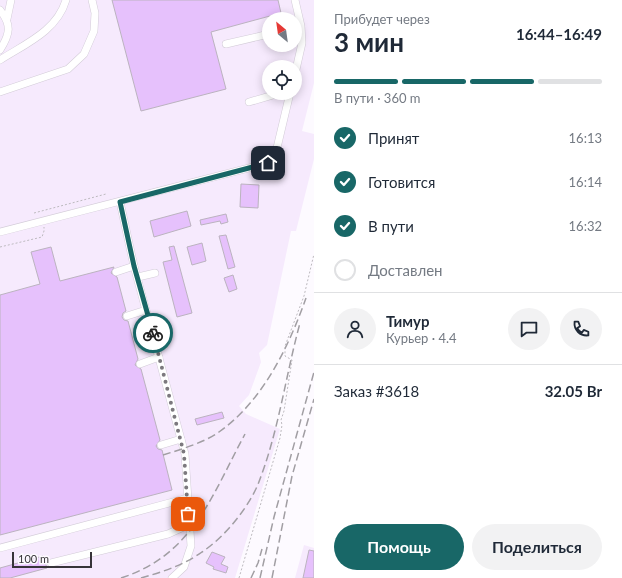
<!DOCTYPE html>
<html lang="ru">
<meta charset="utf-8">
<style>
:root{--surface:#fff;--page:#f2f2f3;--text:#1f2937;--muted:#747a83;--line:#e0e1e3;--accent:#186767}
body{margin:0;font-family:Lato,sans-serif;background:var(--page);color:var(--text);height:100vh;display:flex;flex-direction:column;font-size:15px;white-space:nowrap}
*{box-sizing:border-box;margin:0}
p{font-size:13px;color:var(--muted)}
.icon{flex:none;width:22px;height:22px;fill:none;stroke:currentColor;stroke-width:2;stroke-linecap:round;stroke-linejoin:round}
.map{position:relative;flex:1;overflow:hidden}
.details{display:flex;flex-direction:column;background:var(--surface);width:308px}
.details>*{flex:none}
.needle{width:26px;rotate:331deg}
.controls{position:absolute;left:262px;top:12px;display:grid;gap:8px}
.controls a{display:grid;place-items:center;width:40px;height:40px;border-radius:50%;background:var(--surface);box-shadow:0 2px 10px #0003;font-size:20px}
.scale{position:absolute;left:12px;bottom:10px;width:80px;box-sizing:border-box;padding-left:4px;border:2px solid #373439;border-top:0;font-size:11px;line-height:14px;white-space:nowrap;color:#373439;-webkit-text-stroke:3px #fdfaff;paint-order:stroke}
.pin{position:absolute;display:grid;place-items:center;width:34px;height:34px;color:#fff;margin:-17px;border-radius:8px;box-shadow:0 2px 6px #0006}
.courier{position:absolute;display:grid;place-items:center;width:40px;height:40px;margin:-20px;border:3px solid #186767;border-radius:50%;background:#fff;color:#222;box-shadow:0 1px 5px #0007}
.headline em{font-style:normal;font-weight:700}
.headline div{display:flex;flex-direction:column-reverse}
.headline{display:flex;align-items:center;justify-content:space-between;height:68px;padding:0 20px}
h1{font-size:26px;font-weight:700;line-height:30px}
.bar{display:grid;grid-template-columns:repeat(4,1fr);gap:6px 4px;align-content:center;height:48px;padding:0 20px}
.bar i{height:5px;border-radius:3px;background:var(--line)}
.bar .active{background:var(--accent)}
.bar p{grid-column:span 4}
.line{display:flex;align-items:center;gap:10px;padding:0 20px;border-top:1px solid var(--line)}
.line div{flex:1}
.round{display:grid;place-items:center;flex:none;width:42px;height:42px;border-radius:21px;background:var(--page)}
ol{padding:0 20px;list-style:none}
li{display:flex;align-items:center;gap:12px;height:44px}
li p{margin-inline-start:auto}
li .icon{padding:4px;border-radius:50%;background:var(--accent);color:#fff;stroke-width:4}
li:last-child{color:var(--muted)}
li i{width:22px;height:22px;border:2px solid var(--line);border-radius:50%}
.cta{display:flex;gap:8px;margin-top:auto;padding:8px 20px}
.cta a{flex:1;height:46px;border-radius:24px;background:var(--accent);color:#fff;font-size:16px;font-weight:700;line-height:46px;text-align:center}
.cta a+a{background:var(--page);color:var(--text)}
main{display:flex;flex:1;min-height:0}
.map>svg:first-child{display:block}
.built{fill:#f6eafd;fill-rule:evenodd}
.building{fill:#e6c1fc;stroke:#bbb3bf}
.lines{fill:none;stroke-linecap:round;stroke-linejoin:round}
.minor-casing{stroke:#d3ccd8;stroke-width:8}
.path{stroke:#bdbabf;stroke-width:1;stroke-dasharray:2 2;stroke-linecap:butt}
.minor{stroke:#fff;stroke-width:7}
.rail{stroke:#a19ea3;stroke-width:1.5;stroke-dasharray:8 4;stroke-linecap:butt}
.done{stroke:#7c797e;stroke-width:4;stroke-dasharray:0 7.2}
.route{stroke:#186767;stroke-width:5}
</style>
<main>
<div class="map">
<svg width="314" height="578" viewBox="0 0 314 578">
<rect width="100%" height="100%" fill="#fdfaff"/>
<!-- built -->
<g class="built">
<path d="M0,0H314V83L302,131L314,134V159L296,231H291L267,345L259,353L261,362L249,395L239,406L246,414L280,429L235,578H0ZM269,19H295V45H269ZM269,67H295V93H269Z"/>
<polygon points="304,545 314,548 314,578 295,578"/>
</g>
<!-- building -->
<g class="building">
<polygon points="112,0 278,0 281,13 211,32 226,89 141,111"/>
<polygon points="241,184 259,185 258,208 240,207"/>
<polygon points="187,211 191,226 154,237 150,221"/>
<polygon points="226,214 228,222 221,224 220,221 201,225 200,220"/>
<polygon points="226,235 235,267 228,269 219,236"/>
<polygon points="202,243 206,261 192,265 187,247"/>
<polygon points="174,246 192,313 177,317 163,262 172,260 169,247"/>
<polygon points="51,247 60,281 114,267 111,273 117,277 126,311 123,313 122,317 124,320 128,321 138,359 135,365 141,369 160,440 156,446 158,449 162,450 172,490 0,535 0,295 40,284 31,252"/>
<polygon points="233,275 237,289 229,292 224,278"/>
<polygon points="222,412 224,418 197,425 195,419"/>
<polygon points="309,550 314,551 314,578 303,578"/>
<polygon points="212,552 225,557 221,564 228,567 226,573 213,569 214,567 206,563"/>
<polygon points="43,556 47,568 10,578 0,578 0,568"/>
</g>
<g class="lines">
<defs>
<g id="minor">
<polyline points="295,0 301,26 302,43 295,74"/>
<path d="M0,10C12,25 10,34 0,50"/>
<polyline points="7,19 11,0"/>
<polyline points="226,44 269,34"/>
<path d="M0,60C25,44 57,31 66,0"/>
<polyline points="0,92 68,69 84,54 94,31 95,13 92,0"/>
<polyline points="249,102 280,93"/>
<polyline points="120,202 134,266 185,454 191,546 184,567 172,578"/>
<polyline points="0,232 268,163 273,159 276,152 290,93"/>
<polyline points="116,272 134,266"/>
<polyline points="138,277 155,273"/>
<polyline points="127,316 146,310"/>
<polyline points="140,364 159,357"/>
<polyline points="161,445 181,439"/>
<polyline points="0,548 188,498"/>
<polyline points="51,563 168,534 190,524"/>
</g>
</defs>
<!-- minor casing -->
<use href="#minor" class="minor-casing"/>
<!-- path -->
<g class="path">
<polyline points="34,213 106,194"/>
<polyline points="0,247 42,237 44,231 44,227"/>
<polyline points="239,578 280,438 282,425 281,420 284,411 292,360 285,356 285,346 304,296 314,254"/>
</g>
<!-- minor -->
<use href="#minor" class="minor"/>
<!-- rail -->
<g class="rail">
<path d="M163,455C182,449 203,443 219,432C263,401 289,346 306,298"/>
<path d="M121,578C193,555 212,495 245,434"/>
<path d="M141,578C162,572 184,565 202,552C225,537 251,505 260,479C279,429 286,374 300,323"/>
<polyline points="251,578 258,563 262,549"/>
<polyline points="260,578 274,517 314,372"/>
<polyline points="272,578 292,476 314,399"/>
</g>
</g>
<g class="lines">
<!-- done -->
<polyline class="done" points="153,333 184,454 188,514"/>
<!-- route -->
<polyline class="route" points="153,333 134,266 120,202 268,163"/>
</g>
</svg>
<div class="controls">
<a><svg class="needle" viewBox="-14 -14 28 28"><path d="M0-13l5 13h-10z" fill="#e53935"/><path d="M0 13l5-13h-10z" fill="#747a83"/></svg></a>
<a><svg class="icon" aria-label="locate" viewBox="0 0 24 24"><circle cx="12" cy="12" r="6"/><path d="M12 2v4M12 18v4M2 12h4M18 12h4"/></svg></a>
</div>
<div class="scale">100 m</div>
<div class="pin" style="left:188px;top:514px;background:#ea580c"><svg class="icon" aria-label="bag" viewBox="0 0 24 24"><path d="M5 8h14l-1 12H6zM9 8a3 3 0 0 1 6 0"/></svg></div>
<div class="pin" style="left:268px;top:163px;background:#1f2937"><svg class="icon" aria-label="home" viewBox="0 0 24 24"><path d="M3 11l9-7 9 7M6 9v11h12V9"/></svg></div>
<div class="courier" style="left:153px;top:333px"><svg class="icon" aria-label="bike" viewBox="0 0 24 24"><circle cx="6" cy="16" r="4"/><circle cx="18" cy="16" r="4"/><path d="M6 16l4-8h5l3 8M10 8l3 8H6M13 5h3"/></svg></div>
</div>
<section class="details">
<div class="headline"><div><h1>3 мин</h1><p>Прибудет через</p></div><em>16:44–16:49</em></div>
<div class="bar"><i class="active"></i><i class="active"></i><i class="active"></i><i></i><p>В пути · 360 m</p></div>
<ol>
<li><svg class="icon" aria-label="check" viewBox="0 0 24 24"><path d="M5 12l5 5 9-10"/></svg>Принят<p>16:13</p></li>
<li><svg class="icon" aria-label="check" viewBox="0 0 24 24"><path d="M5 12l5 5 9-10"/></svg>Готовится<p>16:14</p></li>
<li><svg class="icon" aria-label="check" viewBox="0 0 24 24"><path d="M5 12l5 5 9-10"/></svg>В пути<p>16:32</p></li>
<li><i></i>Доставлен</li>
</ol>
<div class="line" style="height:72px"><a class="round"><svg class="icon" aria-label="person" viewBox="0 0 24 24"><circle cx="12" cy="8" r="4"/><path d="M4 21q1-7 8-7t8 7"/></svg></a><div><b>Тимур</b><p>Курьер · 4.4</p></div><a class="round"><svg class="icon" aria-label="chat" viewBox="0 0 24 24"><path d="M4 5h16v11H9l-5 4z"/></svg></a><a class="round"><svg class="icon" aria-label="phone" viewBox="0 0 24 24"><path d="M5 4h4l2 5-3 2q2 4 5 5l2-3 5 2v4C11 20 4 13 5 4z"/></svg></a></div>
<div class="line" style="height:52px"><div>Заказ #3618</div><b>32.05 Br</b></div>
<div class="cta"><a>Помощь</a><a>Поделиться</a></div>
</section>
</main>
